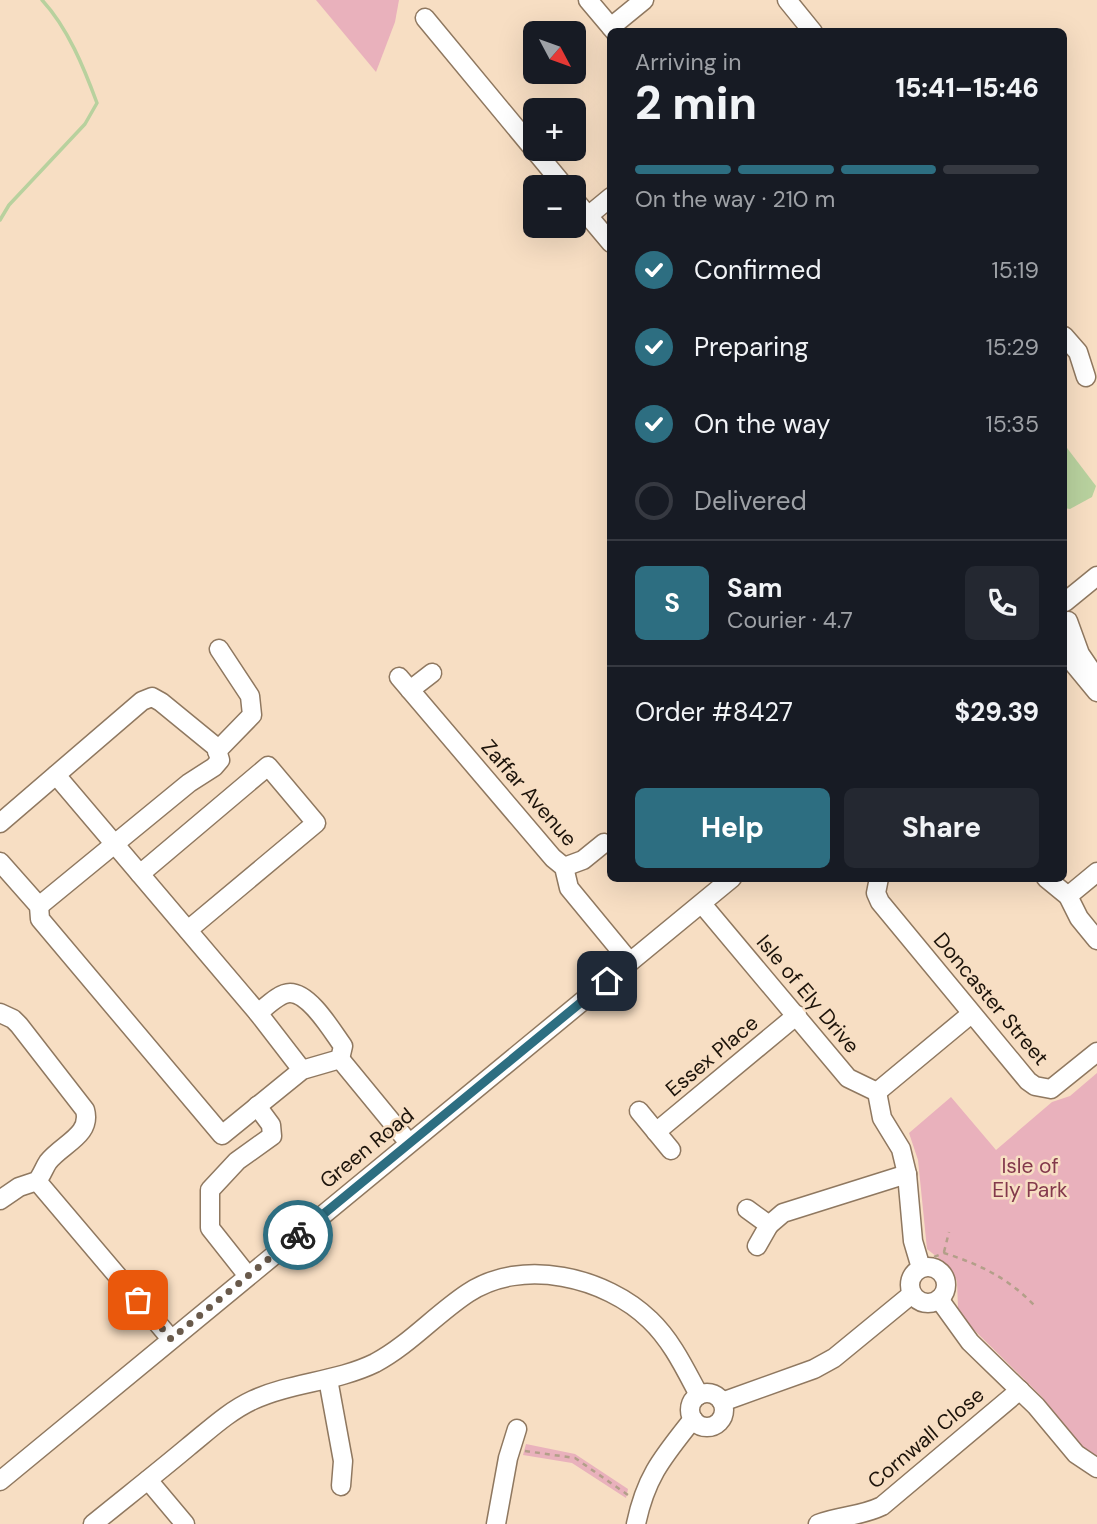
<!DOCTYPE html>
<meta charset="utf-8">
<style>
:root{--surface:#171b24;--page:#242831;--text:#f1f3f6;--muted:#9ea1a6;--line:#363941;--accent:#2d6e81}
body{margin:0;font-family:"DM Sans",sans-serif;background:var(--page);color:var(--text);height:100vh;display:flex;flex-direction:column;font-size:26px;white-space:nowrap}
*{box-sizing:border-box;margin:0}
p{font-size:23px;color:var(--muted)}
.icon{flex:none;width:38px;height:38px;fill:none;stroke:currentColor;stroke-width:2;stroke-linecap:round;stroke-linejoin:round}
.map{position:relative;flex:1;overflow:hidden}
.drawer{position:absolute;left:607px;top:28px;width:460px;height:854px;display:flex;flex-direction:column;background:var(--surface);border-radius:10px;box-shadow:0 7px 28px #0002}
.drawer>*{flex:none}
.needle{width:46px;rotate:131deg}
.buttons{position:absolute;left:523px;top:21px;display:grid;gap:14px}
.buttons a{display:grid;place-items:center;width:63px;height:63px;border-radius:10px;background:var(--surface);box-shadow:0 7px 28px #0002;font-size:35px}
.pin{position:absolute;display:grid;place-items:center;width:60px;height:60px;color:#fff;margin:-30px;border-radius:14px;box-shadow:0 4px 10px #0006}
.courier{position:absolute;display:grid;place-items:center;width:70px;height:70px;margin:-35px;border:5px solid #2d6e81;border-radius:50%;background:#fff;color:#222;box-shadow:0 2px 9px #0007}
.summary em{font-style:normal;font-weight:800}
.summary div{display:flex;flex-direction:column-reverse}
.summary{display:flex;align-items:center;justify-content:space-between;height:119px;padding:0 28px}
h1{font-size:46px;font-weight:800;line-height:52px}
.bar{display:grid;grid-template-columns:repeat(4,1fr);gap:10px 7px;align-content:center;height:84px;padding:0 28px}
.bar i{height:9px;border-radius:5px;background:var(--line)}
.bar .active{background:var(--accent)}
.bar p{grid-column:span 4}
.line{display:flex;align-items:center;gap:18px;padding:0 28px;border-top:2px solid var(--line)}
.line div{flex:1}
.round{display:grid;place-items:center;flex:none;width:74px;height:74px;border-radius:10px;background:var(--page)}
ol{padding:0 28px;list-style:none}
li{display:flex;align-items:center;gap:21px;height:77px}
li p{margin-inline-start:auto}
li .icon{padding:7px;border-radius:50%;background:var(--accent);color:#fff;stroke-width:4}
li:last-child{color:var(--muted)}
li i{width:38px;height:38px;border:4px solid var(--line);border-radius:50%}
.cta{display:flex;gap:14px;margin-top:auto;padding:14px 28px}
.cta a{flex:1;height:80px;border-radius:10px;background:var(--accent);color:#fff;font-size:28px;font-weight:800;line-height:80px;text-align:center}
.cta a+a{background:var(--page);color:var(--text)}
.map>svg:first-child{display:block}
.green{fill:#e9b1bc}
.water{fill:#b8d19e}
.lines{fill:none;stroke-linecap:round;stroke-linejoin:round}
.stream{stroke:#b8d19e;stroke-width:3.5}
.minor-casing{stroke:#8f7860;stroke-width:21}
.path{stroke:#b39f89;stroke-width:2.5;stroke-dasharray:5 5;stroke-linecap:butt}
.minor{stroke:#fff;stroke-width:18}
.done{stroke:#695a4b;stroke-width:7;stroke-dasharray:0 12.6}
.route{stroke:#2d6e81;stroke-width:9}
.labels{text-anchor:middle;stroke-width:5;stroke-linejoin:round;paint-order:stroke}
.street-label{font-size:21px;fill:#1c130a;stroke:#f7dec3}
.park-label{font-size:21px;fill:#83394c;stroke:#f7dec3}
</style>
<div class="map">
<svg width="1097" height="1524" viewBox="0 0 1097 1524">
<rect width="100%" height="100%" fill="#f7dec3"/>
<!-- green -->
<g class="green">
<polygon points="316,0 399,0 395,22 376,72"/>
<polygon points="1097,1073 1097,1458 1081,1446 1042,1397 970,1326 958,1308 957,1281 947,1265 927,1249 918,1160 909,1133 951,1097 996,1150 1052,1102 1070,1096"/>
<polygon points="526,1444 575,1454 628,1489 626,1498 572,1463 523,1455"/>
</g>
<!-- water -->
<polygon class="water" points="1064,444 1096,486 1092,497 1070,509 1064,508"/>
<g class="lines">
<!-- stream -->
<path class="stream" d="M0,220L9,205L85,124L97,103C84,68 68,28 42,0"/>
<defs>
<g id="minor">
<polyline points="588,0 615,32"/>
<polyline points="787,0 813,32"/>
<polyline points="425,18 565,187"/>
<polyline points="611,27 644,0"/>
<polyline points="574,199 611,243"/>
<polyline points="588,216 611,197"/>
<polyline points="1064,336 1078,352 1086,377"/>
<polyline points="1065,602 1097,576"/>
<polyline points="1068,621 1080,654 1097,679"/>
<polyline points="1064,652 1097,692"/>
<polyline points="399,677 553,858 564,867 569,888 630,962"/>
<polyline points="410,690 432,673"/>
<polyline points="217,751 252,715 250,696 219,649"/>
<polyline points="56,775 258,1013 302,1070"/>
<polyline points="0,823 142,701 152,697 161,702 216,747 220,760 214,767 189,783 39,906"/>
<path d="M0,862L39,906L40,919L222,1135L302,1070L340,1059L343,1046C332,1031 310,993 290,993C279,993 266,1007 258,1013"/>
<polyline points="564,867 583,860 604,843"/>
<polyline points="140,874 268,766 316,823 188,930"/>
<polyline points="879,878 876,893 880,902 1028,1081 1035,1086 1051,1089 1097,1052"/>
<polyline points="1046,878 1068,896 1079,918 1097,940"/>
<polyline points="1068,896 1097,872"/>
<polyline points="702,904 848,1078 877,1092 882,1118 901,1149 907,1174 913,1241 921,1268"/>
<path d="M0,1013L13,1019L19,1025L85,1110C92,1135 62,1144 48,1162C44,1168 42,1175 37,1181L19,1187L0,1200"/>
<polyline points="340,1059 409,1143"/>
<polyline points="877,1092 971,1014"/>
<polyline points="639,1111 671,1150"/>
<polyline points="656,1132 797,1015"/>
<polyline points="37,1181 171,1339"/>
<polyline points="747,1209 769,1225 757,1246"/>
<polyline points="769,1225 783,1213 907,1174"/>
<circle cx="928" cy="1285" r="18"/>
<polyline points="248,1276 210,1228 210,1190 237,1161 272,1136 271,1125 257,1106"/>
<polyline points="939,1299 970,1342 1036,1406 1076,1454 1097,1468"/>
<polyline points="328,1379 343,1461 341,1486"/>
<circle cx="707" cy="1410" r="17"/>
<polyline points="722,1402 814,1369 834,1358 912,1294"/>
<polyline points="148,1480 185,1524"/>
<polyline points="0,1481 732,878"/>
<path d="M93,1524C125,1498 157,1473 188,1447C209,1430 229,1411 253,1400C292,1382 336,1382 375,1363C409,1345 436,1314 468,1293C522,1257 606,1277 650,1320C672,1341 685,1369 699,1395"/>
<polyline points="496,1524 508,1458 517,1429"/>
<path d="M636,1524C646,1476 663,1457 693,1419"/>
<path d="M818,1524C841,1515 859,1517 882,1506L1020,1390"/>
</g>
</defs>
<!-- minor casing -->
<use href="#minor" class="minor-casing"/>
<!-- path -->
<g class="path">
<polyline points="944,1252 949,1232"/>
<path d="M934,1257L944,1253C979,1264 1008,1278 1034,1305"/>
<polyline points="525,1451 575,1458 628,1495"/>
</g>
<!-- minor -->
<use href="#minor" class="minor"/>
</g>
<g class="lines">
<!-- done -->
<polyline class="done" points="138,1300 171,1339 298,1235"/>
<!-- route -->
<polyline class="route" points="298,1235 607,981"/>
</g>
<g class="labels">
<!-- street labels -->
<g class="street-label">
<text transform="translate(529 793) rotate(49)" y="7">Zaffar Avenue</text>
<text transform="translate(808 994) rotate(50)" y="7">Isle of Ely Drive</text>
<text transform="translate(991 999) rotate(50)" y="7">Doncaster Street</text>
<text transform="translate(712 1056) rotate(-40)" y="7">Essex Place</text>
<text transform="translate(367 1148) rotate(-39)" y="7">Green Road</text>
<text transform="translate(926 1438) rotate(-40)" y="7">Cornwall Close</text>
</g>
<!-- park labels -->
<g class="park-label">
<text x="1030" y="1173">Isle of<tspan x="1030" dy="24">Ely Park</tspan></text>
</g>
</g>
</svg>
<div class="buttons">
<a><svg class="needle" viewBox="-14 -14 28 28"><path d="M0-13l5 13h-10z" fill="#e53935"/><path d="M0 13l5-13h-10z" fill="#9ea1a6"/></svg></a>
<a>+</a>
<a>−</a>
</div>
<div class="pin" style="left:138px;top:1300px;background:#ea580c"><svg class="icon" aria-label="bag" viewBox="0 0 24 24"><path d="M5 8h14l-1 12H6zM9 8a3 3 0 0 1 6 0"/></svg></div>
<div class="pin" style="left:607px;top:981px;background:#1f2937"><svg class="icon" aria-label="home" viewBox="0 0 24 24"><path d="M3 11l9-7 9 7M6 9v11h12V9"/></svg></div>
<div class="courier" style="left:298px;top:1235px"><svg class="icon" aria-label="bike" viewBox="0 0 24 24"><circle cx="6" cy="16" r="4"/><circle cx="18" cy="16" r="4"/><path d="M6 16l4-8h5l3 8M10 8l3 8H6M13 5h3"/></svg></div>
<section class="drawer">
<div class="summary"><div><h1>2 min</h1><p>Arriving in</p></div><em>15:41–15:46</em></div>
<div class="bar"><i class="active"></i><i class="active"></i><i class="active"></i><i></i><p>On the way · 210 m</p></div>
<ol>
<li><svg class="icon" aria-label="check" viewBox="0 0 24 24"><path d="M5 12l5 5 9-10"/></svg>Confirmed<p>15:19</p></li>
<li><svg class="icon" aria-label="check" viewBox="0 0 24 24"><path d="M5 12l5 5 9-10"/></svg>Preparing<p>15:29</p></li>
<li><svg class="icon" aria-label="check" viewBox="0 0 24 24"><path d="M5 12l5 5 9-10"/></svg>On the way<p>15:35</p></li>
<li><i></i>Delivered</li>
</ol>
<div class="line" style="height:126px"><b class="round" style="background:var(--accent);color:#fff">S</b><div><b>Sam</b><p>Courier · 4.7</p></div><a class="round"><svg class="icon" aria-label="phone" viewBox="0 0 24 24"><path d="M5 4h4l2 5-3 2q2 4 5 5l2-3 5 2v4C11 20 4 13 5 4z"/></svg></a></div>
<div class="line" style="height:91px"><div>Order #8427</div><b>$29.39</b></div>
<div class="cta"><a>Help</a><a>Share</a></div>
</section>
</div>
